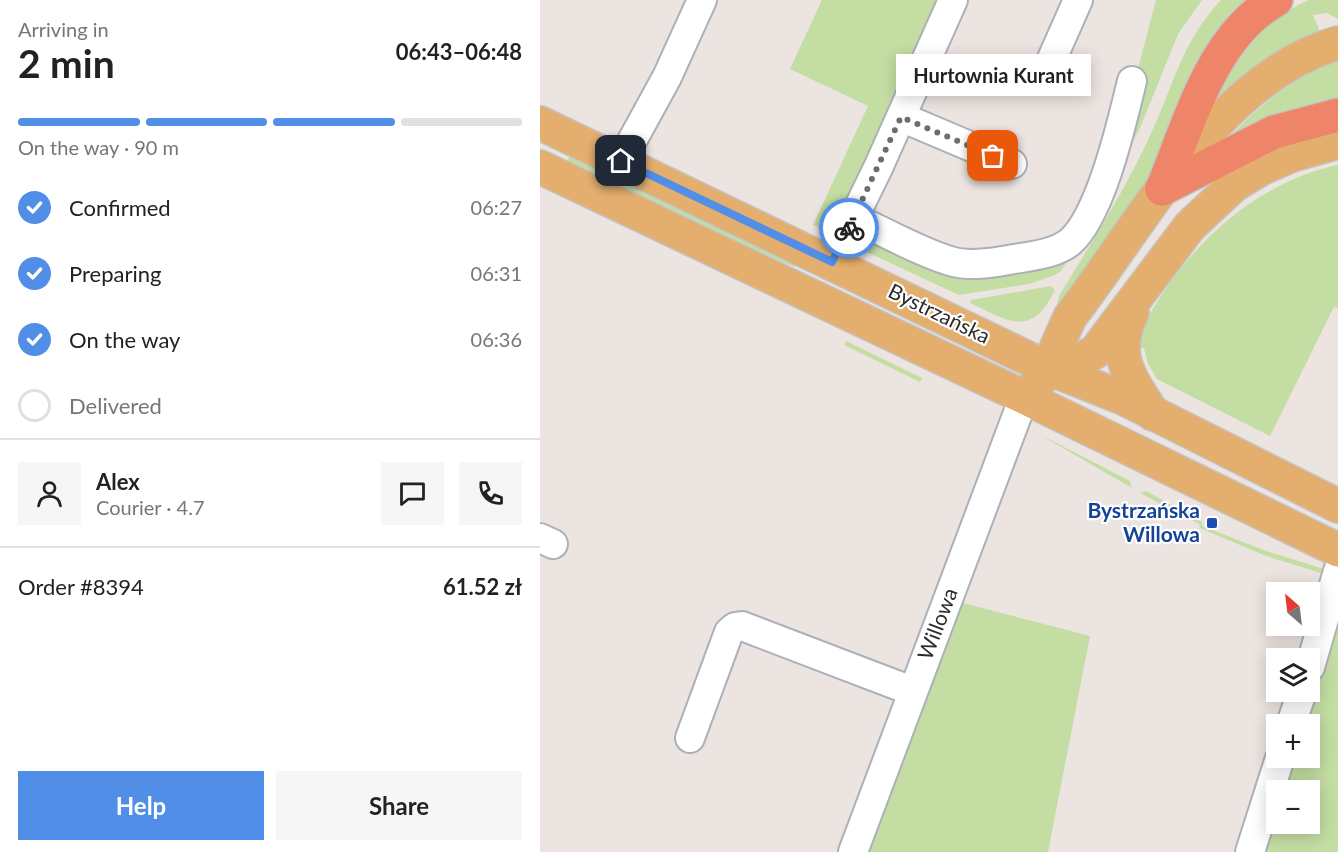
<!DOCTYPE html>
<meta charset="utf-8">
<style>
:root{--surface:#fff;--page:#f6f6f6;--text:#222;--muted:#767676;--line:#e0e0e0;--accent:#518ee8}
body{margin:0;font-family:Lato,sans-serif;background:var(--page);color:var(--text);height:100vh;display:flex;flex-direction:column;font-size:22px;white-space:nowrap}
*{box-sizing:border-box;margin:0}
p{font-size:20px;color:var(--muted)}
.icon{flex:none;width:33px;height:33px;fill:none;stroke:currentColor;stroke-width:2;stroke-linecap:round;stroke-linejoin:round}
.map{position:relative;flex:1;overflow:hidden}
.panel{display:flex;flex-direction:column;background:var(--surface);width:540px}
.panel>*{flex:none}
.needle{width:39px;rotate:332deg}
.buttons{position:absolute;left:726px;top:582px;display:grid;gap:12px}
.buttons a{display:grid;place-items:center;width:54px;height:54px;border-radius:0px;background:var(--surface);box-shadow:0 3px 15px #0003;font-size:30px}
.pin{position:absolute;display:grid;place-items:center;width:51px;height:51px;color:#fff;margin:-26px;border-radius:12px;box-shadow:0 3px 9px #0006}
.courier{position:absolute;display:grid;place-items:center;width:60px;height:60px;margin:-30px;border:4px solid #518ee8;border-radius:50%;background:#fff;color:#222;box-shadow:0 2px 8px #0007}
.bubble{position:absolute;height:42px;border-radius:0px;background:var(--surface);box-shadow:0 3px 15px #0003;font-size:20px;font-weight:700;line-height:42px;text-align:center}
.summary em{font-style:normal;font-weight:700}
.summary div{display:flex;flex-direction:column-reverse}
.summary{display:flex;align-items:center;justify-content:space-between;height:102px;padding:0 18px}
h1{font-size:39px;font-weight:700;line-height:45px}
.bar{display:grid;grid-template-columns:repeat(4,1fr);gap:9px 6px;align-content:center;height:72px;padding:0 18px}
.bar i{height:8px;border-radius:4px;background:var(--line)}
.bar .on{background:var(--accent)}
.bar p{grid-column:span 4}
.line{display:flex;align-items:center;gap:15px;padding:0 18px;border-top:2px solid var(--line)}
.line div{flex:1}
.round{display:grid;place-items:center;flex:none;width:63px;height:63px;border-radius:0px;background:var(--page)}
ol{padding:0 18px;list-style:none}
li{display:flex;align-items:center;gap:18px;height:66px}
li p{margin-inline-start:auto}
li .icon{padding:6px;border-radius:50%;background:var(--accent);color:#fff;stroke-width:4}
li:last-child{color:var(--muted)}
li i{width:33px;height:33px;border:3px solid var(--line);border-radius:50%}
.primary-button{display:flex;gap:12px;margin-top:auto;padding:12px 18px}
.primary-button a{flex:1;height:69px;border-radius:0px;background:var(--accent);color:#fff;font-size:24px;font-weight:700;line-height:69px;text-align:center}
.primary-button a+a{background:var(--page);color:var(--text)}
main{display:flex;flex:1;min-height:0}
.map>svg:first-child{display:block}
.green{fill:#c3dda2;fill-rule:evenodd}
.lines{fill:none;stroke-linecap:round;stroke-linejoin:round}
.minor-casing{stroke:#acb0b7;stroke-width:32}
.major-casing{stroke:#c4c4c4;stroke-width:36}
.highway-casing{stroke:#c4c4c4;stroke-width:36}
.minor{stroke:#fff;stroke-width:28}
.major{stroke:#e3ae6e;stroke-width:33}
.highway{stroke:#ee8568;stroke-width:33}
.done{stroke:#6f6c6b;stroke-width:6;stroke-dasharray:0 10.8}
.route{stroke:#518ee8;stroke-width:8}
.transit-dot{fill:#1a4fb4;stroke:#fff;stroke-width:2}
.labels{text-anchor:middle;stroke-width:4.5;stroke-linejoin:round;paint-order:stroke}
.street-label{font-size:21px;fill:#2c2c2c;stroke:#fff}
.transit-label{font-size:21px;font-weight:bold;fill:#164399;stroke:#fff;text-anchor:end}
</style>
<main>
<section class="panel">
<div class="summary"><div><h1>2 min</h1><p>Arriving in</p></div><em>06:43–06:48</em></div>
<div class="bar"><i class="on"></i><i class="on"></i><i class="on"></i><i></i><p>On the way · 90 m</p></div>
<ol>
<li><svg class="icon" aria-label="check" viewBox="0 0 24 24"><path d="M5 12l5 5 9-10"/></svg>Confirmed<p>06:27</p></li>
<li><svg class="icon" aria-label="check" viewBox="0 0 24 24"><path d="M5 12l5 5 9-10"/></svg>Preparing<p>06:31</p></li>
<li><svg class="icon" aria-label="check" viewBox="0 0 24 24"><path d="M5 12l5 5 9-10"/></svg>On the way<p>06:36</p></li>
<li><i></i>Delivered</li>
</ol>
<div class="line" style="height:108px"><a class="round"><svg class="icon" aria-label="person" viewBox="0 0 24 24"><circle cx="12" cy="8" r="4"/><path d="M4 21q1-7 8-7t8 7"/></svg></a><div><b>Alex</b><p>Courier · 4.7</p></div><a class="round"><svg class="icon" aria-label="chat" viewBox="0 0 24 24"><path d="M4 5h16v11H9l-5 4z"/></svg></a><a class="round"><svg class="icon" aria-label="phone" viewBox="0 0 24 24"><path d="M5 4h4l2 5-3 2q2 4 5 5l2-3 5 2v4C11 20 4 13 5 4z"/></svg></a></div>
<div class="line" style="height:78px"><div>Order #8394</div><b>61.52 zł</b></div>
<div class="primary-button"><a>Help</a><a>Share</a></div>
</section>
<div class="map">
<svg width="798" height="852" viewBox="0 0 798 852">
<rect width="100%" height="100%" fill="#ece4e0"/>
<!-- green -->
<g class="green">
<polygon points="282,0 405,0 294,228 289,232 273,225 328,106 250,69"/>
<polygon points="616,0 662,0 638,34 600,128 563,202"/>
<path d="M681,0H721L606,187L515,312L520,294C551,244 582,195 607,142C633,90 639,45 681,0Z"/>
<path d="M769,0H798V19L787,13L773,15L779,29L774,36L660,126C688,75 713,24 769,0Z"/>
<path d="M798,59V102L685,142C718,105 752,79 798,59Z"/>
<polygon points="31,153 257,262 255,267 196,244 26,164"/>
<path d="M798,165V308L794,307L730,436L617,379L608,364L604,348L592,350C628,265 705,184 798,165Z"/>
<polygon points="331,236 405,269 542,238 521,271 513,276 489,284 419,295 318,248 319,239"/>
<path d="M511,286L515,290C491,339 469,321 430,303L431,300Z"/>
<polygon points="306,341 382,378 380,382 304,345"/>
<polygon points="497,433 590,481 592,488"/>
<polygon points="606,491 662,522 662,526 726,551 784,569 784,574 726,556 660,528 659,524 600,493"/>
<path d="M798,593V852H716L746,758H770L771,729L770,724H765L770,685ZM736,790H770V824H736Z"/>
<polygon points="419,602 550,636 508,852 325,852"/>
</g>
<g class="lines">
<defs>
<g id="minor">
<polyline points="511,61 538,0"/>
<polyline points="361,117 472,164"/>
<polyline points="81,161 127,77 162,0"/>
<path d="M314,218C345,232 377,251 410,261C429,267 454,263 474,259C492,256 515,254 530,242C561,215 582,122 592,81"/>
<polyline points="292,262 338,168 413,0"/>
<polyline points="0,538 13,544"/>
<polyline points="770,667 798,571"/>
<polyline points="751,724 762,692"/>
<polyline points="150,738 189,632 195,627 202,626 372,691"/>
<polyline points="313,852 484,397"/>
<polyline points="710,852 740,758"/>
</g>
<g id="major">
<polyline points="0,123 510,369 583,398 798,506"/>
<polyline points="0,167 484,397 798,550"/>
<path d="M592,313C571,356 590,377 613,414"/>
<polyline points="510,369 530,365 555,352 650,226 694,185 722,168 752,155 798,142"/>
<path d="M496,385L510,369L517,346L530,317C602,224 678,77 798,43"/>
</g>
<g id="highway">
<path d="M622,189C649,125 671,36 736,0"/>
<polyline points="622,189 734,132 798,115"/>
</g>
</defs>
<!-- minor casing -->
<use href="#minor" class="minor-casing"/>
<!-- major casing -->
<use href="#major" class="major-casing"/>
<!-- highway casing -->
<use href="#highway" class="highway-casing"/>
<!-- minor -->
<use href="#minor" class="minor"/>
<!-- major -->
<use href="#major" class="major"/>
<!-- highway -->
<use href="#highway" class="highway"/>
</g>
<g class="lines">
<!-- done -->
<polyline class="done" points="309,228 361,117 453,156"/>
<!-- route -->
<polyline class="route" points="81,161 292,262 309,228"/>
</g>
<!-- markers -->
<rect class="transit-dot" x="666" y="517" width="12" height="12" rx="3"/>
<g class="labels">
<!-- street labels -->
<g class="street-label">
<text transform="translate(399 314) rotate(26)" y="7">Bystrzańska</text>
<text transform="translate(398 624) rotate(-69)" y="7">Willowa</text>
</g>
<!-- transit labels -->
<g class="transit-label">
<text x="660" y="518">Bystrzańska<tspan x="660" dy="24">Willowa</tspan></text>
</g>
</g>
</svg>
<div class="buttons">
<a><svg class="needle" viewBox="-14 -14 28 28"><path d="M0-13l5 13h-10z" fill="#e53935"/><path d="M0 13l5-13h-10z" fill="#767676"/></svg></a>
<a><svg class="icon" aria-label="layers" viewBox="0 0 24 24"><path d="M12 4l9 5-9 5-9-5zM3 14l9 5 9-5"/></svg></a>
<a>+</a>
<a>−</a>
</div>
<div class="pin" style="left:453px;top:156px;background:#ea580c"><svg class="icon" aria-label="bag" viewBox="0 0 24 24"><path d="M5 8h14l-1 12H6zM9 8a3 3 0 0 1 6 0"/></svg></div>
<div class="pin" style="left:81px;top:161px;background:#1f2937"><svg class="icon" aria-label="home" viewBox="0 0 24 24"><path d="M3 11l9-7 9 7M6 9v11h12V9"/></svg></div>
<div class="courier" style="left:309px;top:228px"><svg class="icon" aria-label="bike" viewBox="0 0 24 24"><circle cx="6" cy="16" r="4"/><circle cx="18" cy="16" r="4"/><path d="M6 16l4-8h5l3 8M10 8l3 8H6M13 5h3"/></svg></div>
<div class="bubble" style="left:356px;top:54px;width:195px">Hurtownia Kurant</div>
</div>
</main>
